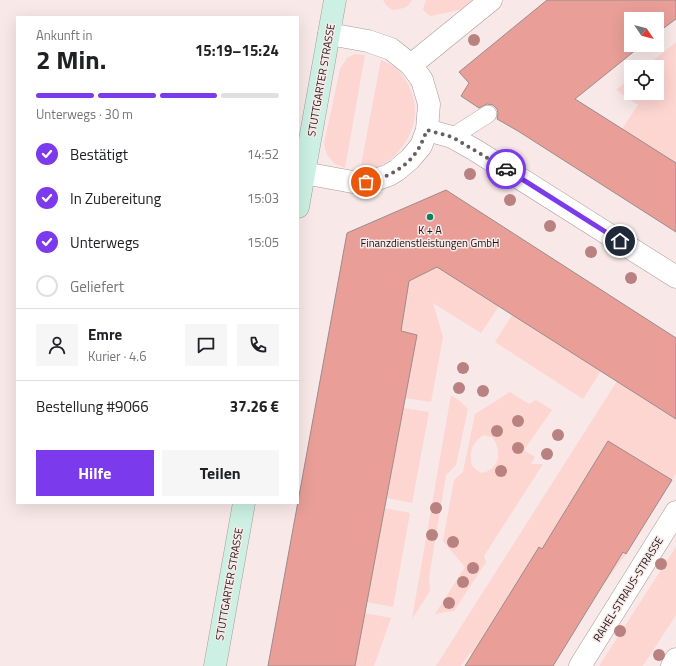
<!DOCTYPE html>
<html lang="de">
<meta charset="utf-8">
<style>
:root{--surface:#fff;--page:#f6f6f6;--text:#202124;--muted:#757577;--line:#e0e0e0;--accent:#7c3aed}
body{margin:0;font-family:"Titillium Web",sans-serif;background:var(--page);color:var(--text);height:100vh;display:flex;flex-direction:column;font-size:15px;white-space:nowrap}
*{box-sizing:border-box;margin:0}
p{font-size:13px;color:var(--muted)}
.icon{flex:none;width:22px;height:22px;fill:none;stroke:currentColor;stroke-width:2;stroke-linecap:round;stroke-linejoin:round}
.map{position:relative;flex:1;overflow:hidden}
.side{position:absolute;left:16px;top:16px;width:283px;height:488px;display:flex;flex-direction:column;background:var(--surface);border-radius:0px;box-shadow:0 4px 16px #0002}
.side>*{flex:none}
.needle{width:26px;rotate:125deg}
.buttons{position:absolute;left:624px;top:12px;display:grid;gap:8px}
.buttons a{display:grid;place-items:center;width:40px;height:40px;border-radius:0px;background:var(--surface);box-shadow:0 4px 16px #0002;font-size:20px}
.pin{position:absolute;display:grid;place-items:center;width:34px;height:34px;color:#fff;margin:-17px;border:2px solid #fff;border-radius:50%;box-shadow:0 1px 4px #0007}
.courier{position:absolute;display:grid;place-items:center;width:40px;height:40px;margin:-20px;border:3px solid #7c3aed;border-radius:50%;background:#fff;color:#222;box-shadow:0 1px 5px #0007}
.head em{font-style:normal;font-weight:700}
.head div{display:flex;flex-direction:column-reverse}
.head{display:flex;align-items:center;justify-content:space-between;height:68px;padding:0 20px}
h1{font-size:26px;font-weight:700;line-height:30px}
.bar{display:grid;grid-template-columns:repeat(4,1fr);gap:6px 4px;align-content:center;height:48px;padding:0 20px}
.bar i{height:5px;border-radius:3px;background:var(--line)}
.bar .selected{background:var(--accent)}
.bar p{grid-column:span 4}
.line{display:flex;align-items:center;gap:10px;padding:0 20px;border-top:1px solid var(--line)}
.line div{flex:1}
.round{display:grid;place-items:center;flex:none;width:42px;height:42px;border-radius:0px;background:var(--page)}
ol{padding:0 20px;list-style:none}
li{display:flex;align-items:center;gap:12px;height:44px}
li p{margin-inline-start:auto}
li .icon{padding:4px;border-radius:50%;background:var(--accent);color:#fff;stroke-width:4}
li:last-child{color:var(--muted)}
li i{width:22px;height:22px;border:2px solid var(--line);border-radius:50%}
.button{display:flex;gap:8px;margin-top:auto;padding:8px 20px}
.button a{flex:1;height:46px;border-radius:0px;background:var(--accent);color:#fff;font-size:16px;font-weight:700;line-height:46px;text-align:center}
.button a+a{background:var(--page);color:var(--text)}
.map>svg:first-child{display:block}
.green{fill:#fdd5d1;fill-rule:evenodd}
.building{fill:#e99e98;stroke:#9a8c8b}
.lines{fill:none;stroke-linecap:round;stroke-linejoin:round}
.lane-casing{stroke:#a89a99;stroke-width:18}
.street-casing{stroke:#a89a99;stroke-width:23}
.secondary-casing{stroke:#a89a99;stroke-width:23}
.lane{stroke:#fff;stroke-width:17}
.street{stroke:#fff;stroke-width:22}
.secondary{stroke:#ccf0e4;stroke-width:22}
.tree{fill:#b98281}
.done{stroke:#675f5e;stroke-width:4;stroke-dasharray:0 7.2}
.route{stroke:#7c3aed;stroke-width:5}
.poi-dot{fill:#058364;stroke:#f8e9e8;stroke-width:1.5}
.labels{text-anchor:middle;stroke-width:3;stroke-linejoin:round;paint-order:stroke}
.street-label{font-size:11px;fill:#191414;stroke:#f8e9e8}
.poi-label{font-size:11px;fill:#191414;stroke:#f8e9e8}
</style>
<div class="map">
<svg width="676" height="666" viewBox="0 0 676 666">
<rect width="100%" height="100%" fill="#f8e9e8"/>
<!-- green -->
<g class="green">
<path d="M383,0H412C408,8 401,9 392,10L386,5Z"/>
<polygon points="426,0 473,0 463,9 431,16 426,13 423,9"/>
<polygon points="676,42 676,169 669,159 622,129 638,105 616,90 631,78 631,93 657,93 657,67 645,67"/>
<polygon points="355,54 365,55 345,168 335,164 327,155 324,144 340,69 347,58"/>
<path d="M381,60C387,63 395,66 399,71C408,81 415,97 415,110C416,131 400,156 381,165C375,168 367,169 360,170Z"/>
<polygon points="437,267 499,306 481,333 433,303 443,337 431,402 405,398 417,335 401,331 409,281"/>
<polygon points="512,315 601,371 583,399 495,342"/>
<polygon points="617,381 676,419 676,474 672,480 608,441 563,514 626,554 602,587 539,547 558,658 553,666 491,666 470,653 461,666 436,666"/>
<path d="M510,392L529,404L536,400L552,410L524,450L535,457L531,464H543L484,556L486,562L454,611L435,614L465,567L443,541L454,480L463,472L475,414ZM484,435L492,437C499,446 502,460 491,469C489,471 485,472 482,473C479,471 474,469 472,465C471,463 471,462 471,459C470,448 475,440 484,435Z"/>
<polygon points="451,395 461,402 468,409 456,465 446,475 429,578 430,591 412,619"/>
<polygon points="403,408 429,412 412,503 387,498"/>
<polygon points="385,508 410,513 393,607 367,602"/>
<polygon points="676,547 676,615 643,666 599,666"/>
<polygon points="365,613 391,618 374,666 355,666"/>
</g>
<!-- building -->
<g class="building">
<polygon points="547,0 676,0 676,19 657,33 657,19 631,19 631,45 642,45 575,99 676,163 676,232 518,131 497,119 498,113 497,109 493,105 487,104 479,108 461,96 469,83 459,72"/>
<polygon points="446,190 676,338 676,419 437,267 409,281 401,331 417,335 355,666 268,666 347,233"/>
<polygon points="608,441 672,480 626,554 623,552 553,666 465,666 539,547 542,549"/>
</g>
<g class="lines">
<defs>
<polyline id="lane" points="452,137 488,114"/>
<g id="street">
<polyline points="411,65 491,0"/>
<polyline points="427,130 452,137 475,150 676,277"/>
<polyline points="304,173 358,183 375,180 389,175 397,170 410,159 421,146 427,130 429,104 422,80 411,65 391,49 368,41 329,34"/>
<polyline points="580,666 676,512"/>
<polyline points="672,666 676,659"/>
</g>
<g id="secondary">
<polyline points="298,207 335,0"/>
<polyline points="215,666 244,503"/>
</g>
</defs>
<!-- lane casing -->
<use href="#lane" class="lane-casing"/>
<!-- street casing -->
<use href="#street" class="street-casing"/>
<!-- secondary casing -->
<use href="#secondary" class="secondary-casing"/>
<!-- lane -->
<use href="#lane" class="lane"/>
<!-- street -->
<use href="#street" class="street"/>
<!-- secondary -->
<use href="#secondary" class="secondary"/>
</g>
<!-- trees -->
<g class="tree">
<circle cx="474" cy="40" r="6"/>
<circle cx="470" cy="174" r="6"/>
<circle cx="510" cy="200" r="6"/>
<circle cx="550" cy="226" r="6"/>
<circle cx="591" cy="252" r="6"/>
<circle cx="631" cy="278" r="6"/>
<circle cx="463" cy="368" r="6"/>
<circle cx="459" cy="388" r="6"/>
<circle cx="483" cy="391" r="6"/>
<circle cx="518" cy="421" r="6"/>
<circle cx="497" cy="431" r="6"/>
<circle cx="558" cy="435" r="6"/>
<circle cx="518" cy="448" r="6"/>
<circle cx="547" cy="454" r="6"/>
<circle cx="501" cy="471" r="6"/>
<circle cx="436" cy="508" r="6"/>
<circle cx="432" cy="535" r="6"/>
<circle cx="453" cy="542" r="6"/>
<circle cx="661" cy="564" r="6"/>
<circle cx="473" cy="568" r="6"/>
<circle cx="463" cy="582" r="6"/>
<circle cx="449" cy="603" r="6"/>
<circle cx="620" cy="631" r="6"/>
<circle cx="659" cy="655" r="6"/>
</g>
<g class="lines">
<!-- done -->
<path class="done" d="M366,182C389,178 411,165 421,144C423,140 425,135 427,130L452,137L506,169"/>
<!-- route -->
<polyline class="route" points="506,169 620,241"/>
</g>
<!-- markers -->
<circle class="poi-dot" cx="430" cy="217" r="4"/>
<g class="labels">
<!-- street labels -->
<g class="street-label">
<text transform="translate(321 80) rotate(-80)" y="4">STUTTGARTER STRASSE</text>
<text transform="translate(229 584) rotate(-80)" y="4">STUTTGARTER STRASSE</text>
<text transform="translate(628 589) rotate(-58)" y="4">RAHEL-STRAUS-STRASSE</text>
</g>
<!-- poi labels -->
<g class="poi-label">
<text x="430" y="234">K + A<tspan x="430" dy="13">Finanzdienstleistungen GmbH</tspan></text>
</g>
</g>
</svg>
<div class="buttons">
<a><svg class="needle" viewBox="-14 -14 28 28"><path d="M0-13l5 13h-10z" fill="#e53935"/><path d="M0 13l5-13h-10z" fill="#757577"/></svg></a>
<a><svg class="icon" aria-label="locate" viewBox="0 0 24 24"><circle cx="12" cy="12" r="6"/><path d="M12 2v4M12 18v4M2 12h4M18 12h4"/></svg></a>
</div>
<div class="pin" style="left:366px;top:182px;background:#ea580c"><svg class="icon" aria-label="bag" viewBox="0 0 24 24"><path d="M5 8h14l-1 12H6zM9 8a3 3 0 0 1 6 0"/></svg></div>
<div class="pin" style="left:620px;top:241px;background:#1f2937"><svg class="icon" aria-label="home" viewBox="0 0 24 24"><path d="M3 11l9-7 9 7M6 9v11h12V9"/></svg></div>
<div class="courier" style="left:506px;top:169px"><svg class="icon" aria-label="car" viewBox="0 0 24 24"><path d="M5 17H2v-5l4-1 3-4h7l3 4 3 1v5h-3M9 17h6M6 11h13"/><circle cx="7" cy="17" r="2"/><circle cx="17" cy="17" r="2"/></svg></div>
<section class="side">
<div class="head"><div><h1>2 Min.</h1><p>Ankunft in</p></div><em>15:19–15:24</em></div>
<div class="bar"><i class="selected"></i><i class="selected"></i><i class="selected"></i><i></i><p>Unterwegs · 30 m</p></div>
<ol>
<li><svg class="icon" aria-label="check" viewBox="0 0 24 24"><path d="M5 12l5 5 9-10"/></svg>Bestätigt<p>14:52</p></li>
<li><svg class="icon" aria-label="check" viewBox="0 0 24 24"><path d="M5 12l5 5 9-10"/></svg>In Zubereitung<p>15:03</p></li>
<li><svg class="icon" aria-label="check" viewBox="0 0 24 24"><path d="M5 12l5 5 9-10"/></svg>Unterwegs<p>15:05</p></li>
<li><i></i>Geliefert</li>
</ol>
<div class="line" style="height:72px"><a class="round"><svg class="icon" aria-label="person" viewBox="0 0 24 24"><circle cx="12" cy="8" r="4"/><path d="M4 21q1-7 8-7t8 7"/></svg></a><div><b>Emre</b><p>Kurier · 4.6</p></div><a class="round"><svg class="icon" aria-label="chat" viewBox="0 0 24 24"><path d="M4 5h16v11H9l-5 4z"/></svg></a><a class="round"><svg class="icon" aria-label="phone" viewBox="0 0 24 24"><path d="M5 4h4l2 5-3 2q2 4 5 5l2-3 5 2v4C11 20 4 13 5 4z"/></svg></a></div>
<div class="line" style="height:52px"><div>Bestellung #9066</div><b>37.26 €</b></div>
<div class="button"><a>Hilfe</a><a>Teilen</a></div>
</section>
</div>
